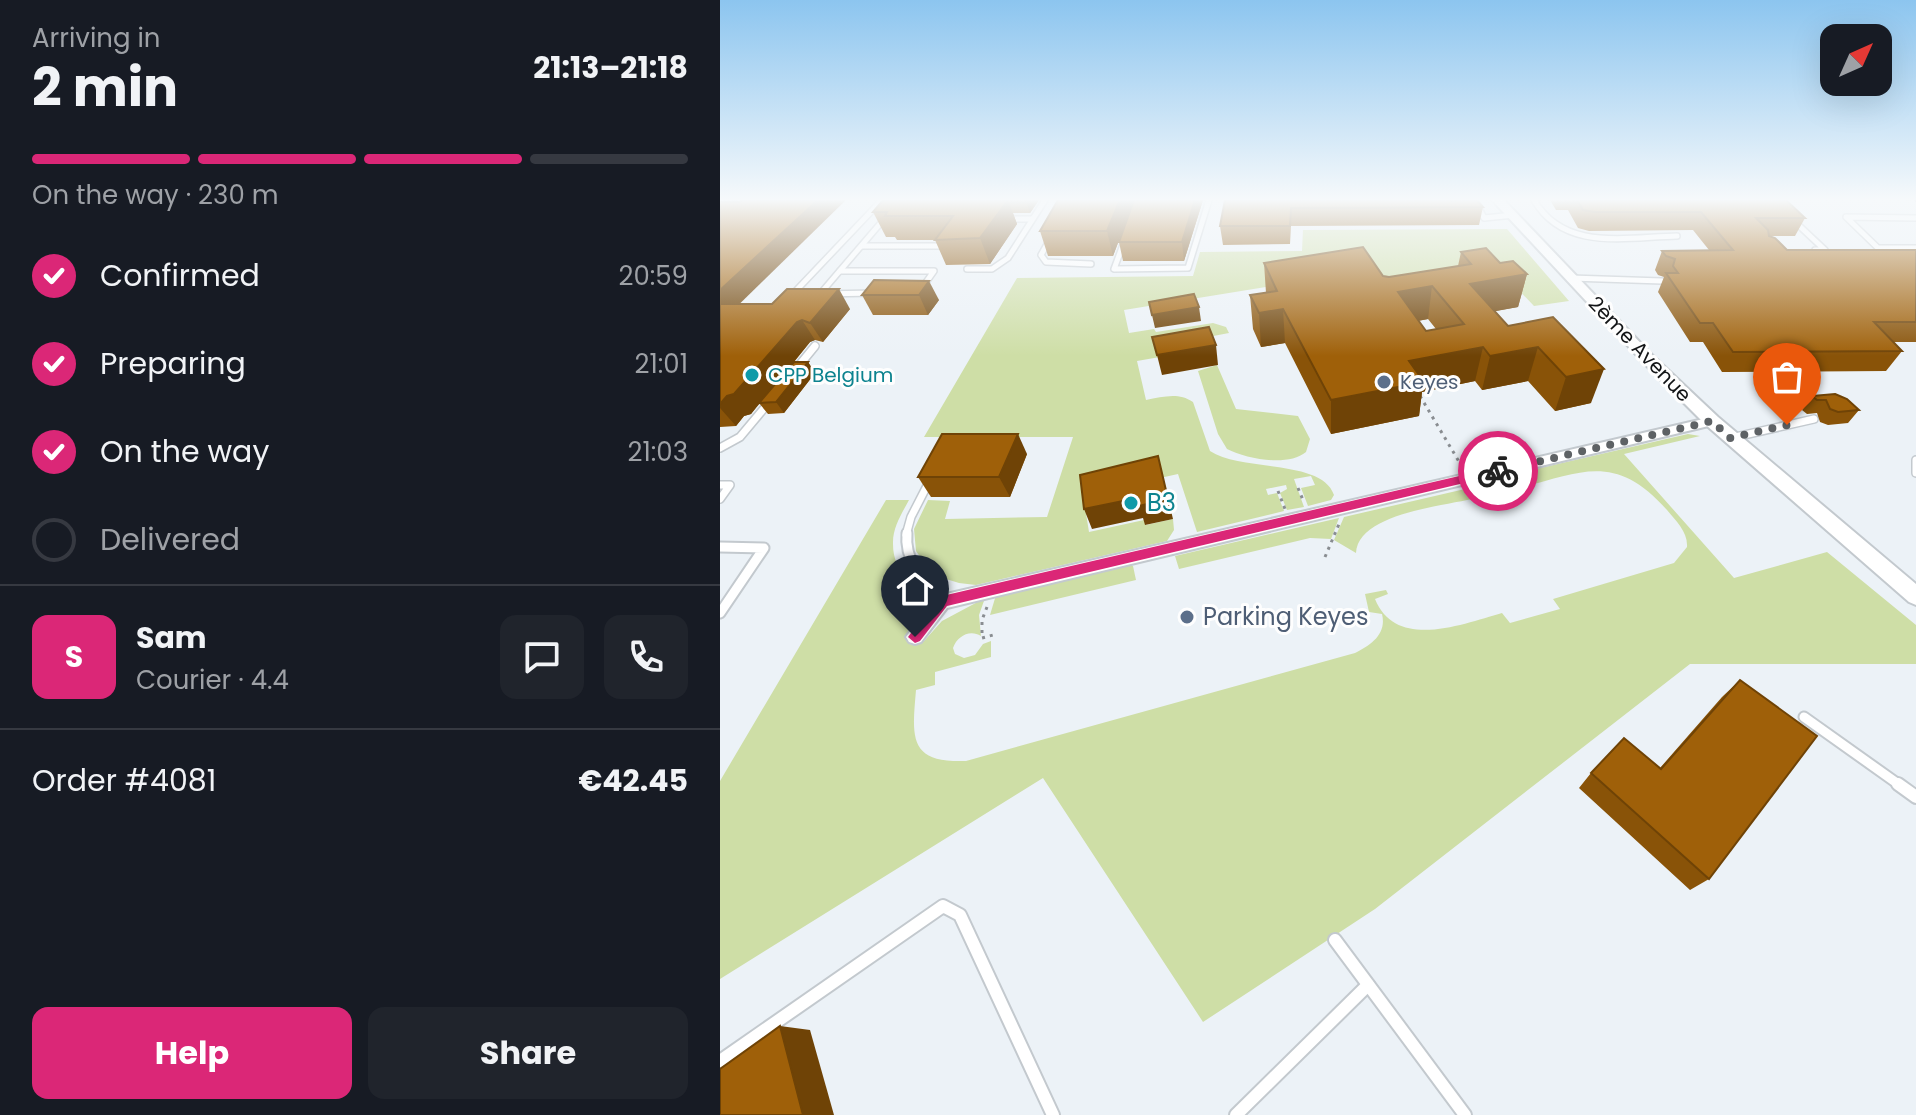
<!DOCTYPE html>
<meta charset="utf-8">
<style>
:root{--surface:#171b24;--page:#20242c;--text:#f1f3f6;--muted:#9ea1a6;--line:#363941;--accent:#db2777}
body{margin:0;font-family:Poppins,sans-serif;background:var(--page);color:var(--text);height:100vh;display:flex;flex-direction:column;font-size:30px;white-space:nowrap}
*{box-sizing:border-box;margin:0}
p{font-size:26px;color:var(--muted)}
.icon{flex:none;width:44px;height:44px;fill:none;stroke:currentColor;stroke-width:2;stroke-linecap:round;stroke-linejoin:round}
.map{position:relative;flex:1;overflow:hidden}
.side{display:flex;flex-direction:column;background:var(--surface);width:720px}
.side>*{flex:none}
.needle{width:52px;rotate:45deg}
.tools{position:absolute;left:1100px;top:24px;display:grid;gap:16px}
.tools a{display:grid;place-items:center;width:72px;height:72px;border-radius:16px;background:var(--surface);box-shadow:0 8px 32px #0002;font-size:40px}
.pin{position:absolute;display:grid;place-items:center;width:68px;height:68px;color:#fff;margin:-82px -34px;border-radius:50% 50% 50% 0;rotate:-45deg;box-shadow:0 0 8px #0007}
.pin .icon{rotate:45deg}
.courier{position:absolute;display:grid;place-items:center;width:80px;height:80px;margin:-40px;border:6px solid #db2777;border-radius:50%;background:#fff;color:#222;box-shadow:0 2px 10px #0007}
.overview em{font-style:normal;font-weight:700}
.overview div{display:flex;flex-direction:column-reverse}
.overview{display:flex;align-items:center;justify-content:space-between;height:136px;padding:0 32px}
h1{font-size:52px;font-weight:700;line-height:60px}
.bar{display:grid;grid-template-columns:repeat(4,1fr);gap:12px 8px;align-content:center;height:96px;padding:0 32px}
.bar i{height:10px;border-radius:6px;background:var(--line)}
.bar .active{background:var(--accent)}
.bar p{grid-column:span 4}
.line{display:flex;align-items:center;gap:20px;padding:0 32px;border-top:2px solid var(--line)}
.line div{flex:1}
.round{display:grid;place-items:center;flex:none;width:84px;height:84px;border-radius:16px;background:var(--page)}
ol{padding:0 32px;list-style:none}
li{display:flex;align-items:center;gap:24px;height:88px}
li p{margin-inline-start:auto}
li .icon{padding:8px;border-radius:50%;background:var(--accent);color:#fff;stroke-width:4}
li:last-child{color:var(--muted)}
li i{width:44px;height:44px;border:4px solid var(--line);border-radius:50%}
.cta{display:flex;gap:16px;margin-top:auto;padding:16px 32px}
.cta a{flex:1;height:92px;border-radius:16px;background:var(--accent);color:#fff;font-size:32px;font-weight:700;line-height:92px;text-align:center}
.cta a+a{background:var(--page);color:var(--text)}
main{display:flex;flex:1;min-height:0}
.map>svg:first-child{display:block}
.green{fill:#cedea6}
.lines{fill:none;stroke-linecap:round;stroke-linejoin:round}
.service-far3-casing{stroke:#c3c9ce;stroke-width:8}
.service-far2-casing{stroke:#c3c9ce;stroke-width:10}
.service-far1-casing{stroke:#c3c9ce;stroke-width:13}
.service-casing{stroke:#c3c9ce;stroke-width:16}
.minor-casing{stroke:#c3c9ce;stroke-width:4}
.tertiary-casing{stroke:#c3c9ce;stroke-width:4}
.path-far1{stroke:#898d91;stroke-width:2;stroke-dasharray:3 4;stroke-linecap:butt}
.path{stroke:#898d91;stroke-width:3;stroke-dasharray:3 5;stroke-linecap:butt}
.service-far3{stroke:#fff;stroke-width:5}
.service-far2{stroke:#fff;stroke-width:7}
.service-far1{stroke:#fff;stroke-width:9}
.service{stroke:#fff;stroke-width:12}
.minor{fill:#fff;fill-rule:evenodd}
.tertiary{fill:#fff;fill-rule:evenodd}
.wall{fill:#895308;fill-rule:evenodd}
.shaded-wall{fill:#6f4306}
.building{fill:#9f6009;stroke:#6f4306;stroke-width:2;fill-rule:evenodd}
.route{fill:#db2777}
.done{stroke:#5e6265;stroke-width:8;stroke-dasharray:0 14.4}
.culture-dot{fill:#0f9aa8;stroke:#fefefe;stroke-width:3}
.service-dot{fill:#5c6f8a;stroke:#fefefe;stroke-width:3}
.labels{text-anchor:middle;stroke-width:6;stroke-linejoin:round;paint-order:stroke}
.far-street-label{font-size:20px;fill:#121416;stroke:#fefefe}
.far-culture-label{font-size:20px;fill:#0d838f;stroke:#fefefe;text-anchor:start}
.far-service-label{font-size:20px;fill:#4e5e75;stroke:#fefefe;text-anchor:start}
.culture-label{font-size:24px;fill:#0d838f;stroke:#fefefe;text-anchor:start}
.service-label{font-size:24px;fill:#4e5e75;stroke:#fefefe;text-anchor:start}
</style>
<main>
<section class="side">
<div class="overview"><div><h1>2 min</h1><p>Arriving in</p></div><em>21:13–21:18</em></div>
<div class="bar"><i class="active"></i><i class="active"></i><i class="active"></i><i></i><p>On the way · 230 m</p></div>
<ol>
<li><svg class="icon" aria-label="check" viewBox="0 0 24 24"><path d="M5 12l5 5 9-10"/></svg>Confirmed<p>20:59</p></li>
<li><svg class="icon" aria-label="check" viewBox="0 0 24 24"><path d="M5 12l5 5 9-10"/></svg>Preparing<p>21:01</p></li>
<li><svg class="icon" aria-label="check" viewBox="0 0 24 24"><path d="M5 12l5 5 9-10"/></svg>On the way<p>21:03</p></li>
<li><i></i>Delivered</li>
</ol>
<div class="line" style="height:144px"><b class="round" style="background:var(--accent);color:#fff">S</b><div><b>Sam</b><p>Courier · 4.4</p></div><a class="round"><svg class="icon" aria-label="chat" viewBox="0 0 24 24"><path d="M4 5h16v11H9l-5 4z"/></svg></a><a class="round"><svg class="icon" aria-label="phone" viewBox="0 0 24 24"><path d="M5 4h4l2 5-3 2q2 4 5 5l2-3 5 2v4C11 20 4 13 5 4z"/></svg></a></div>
<div class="line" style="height:104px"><div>Order #4081</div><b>€42.45</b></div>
<div class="cta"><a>Help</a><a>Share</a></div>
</section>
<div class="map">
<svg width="1196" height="1115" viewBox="0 0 1196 1115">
<rect width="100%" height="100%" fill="#ecf2f7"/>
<!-- green -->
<g class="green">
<path d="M787,229L849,301L814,306L792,283L758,265L546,296L545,292L567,288L565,284L404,310L409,333L434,329L436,332L493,323L506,327L509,333L488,337L457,354L417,361L426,400C443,397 458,392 473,402L490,451C522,472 602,459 614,495L611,500L588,506L581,488L595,485L591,476L574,479L584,507L567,510L560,493L567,489L566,485L546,489L548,495L557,493L564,511L477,532L458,474L363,495L369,532L424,520L426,525L453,519L454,530L447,541L256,585L239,583L213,575L196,551L194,529L208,500L230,501L225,519L327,517L353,437H204L297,278L473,276L480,252L582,251L583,230Z"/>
<path d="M497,365L516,409L578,416L590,439L586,452C568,467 527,459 507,449L498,434L478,371Z"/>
<path d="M968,434L980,436L904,454L1014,578L1107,552L1196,625V664H970L655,909L483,1022L323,778L0,979V781L166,500H189C182,513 173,527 173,542C172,587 215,577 186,636L204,641L222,621L265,598L259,615L261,636C250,629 237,636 233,648L235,654L244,658L255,655L263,644L271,641V657L215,672V685L196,690C192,737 188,763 246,761L635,653C651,645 667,634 662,614L649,612L645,594L666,590L668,594L655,599C676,651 743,624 782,613L790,623L840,609L833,599L954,563L967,547C968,532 956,521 947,510C892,448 857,475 787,491L780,480L781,477Z"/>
<path d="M745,489L752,499C722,506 638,514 636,553L614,540L624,517Z"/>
<polygon points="619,518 611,539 590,538 459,569 455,556"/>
<polygon points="408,564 413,566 416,580 270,615 276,595"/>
</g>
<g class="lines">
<defs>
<g id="service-far3">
<path d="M814,200C844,252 907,237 957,236"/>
<polyline points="754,206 759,208 764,218 794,215"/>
<polyline points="1196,218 1126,217 1158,248 1196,248"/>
<polyline points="286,219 312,219"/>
<polyline points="1073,220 1105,250 1095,250"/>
<polyline points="330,239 321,255 326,262 371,264"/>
<polyline points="404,242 394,269 468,268 489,200"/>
<polyline points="142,246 229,246"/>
<polyline points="247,269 272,269 288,258 325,200"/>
<polyline points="120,271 214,271 202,288"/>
<polyline points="851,278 942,281"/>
<polyline points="155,293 100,294 165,218"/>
<polyline points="70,297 162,200"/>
</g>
<g id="service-far2">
<polyline points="77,368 95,346"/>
<polyline points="1011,438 1094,419"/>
<polyline points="0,448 20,437 51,400"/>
<polyline points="1196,460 1196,473"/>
<polyline points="0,485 10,485 0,499"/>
<polyline points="186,535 191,517 210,480"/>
</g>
<g id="service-far1">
<path d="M187,533C184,562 204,582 222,602"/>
<polyline points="0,547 44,548 0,613"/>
<polyline points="1084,717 1181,786"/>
</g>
<g id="service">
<polyline points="1178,784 1196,797"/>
<polyline points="615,940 745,1115"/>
<polyline points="0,1061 223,906 240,915 333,1115"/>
<polyline points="516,1115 648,985"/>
</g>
<polygon id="minor" points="992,417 997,418 997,424 227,608 201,642 195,644 189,642 186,637 216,597 222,595"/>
<polygon id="tertiary" points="772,200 784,200 932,355 998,417 1196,584 1196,605 1189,602 986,425 922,361"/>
</defs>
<!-- service-far3 casing -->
<use href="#service-far3" class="service-far3-casing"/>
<!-- service-far2 casing -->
<use href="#service-far2" class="service-far2-casing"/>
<!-- service-far1 casing -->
<use href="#service-far1" class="service-far1-casing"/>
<!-- service casing -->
<use href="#service" class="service-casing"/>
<!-- minor casing -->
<use href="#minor" class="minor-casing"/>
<!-- tertiary casing -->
<use href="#tertiary" class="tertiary-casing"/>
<!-- path-far1 -->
<g class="path-far1">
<polyline points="1188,200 1196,201"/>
<polyline points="0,204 16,200"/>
</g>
<!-- path -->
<g class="path">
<polyline points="700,396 741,465"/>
<polyline points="578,488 583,500"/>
<polyline points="558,491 565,509"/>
<polyline points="605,557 619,524"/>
<polyline points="267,607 262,620 262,638 277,634"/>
</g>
<!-- service-far3 -->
<use href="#service-far3" class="service-far3"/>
<!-- service-far2 -->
<use href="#service-far2" class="service-far2"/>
<!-- service-far1 -->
<use href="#service-far1" class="service-far1"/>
<!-- service -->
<use href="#service" class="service"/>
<!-- minor -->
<use href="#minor" class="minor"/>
<!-- tertiary -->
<use href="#tertiary" class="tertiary"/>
</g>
<!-- wall -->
<g class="wall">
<polygon points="171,200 319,200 310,213 293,213 297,224 270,264 226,265 215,240 177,240 175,237 166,237 153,212"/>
<polygon points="483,200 464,261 403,261 399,242 408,217 393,256 328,256 320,231"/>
<polygon points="505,200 732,201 763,207 759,225 571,226 570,244 503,245 500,226"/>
<polygon points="830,200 1066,200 1085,218 1075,236 1050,236 1067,250 1196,250 1196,342 1173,342 1182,351 1166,371 1002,372 983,342 970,342 938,292 944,277 938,275 935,270 942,251 989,250 973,230 869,231 858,228 848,210 836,210"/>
<polygon points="0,202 20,304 130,309 103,342 95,340 90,342 74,362 88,362 95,373 64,413 48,414 39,403 31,414 24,416 16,426 0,427"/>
<path d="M741,252L780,263L807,274L798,307L775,311L788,326L833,317L871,403L835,411L808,381L762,390L755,381L702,392L699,416L611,434L565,343L541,347L533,329L530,295L546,293L544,263L669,277L738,266ZM708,319L716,329L706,331L698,321Z"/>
<polygon points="154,280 219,300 208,315 153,315 142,295"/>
<polygon points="1115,394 1139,410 1128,423 1108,425 1100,422 1097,413 1087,414 1082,410 1092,396"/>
<polygon points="307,454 290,497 211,497 198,477"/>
<polygon points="1020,680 989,879 970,890 859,788 871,773 940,768 1002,697"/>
</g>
<!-- shaded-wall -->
<g class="shaded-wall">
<polygon points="98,200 126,200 0,323 0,290"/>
<polygon points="288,200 297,224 270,264 260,238"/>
<polygon points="306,200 319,200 310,213"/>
<polygon points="400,200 414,200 393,256 387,231"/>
<polygon points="475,200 483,200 464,261 462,242"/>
<polygon points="807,274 798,307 744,317 750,284"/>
<polygon points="209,281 219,300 208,315 199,295"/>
<polygon points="712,286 708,319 674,325 678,292"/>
<polygon points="119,289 130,309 103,342 90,323"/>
<polygon points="479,307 481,321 435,328 432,315"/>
<polygon points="563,309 565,343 541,347 539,313"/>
<polygon points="82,320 95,340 90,342 31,414 24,416 16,426 0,408 0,404 77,322"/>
<polygon points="496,345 498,365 442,375 437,355"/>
<polygon points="763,347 755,381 702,392 699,416 611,434 611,400 689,361"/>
<polygon points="818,347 808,381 762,390 770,356"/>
<polygon points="88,362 95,373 64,413 56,402"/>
<polygon points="884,369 871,403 835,411 846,377"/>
<polygon points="298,434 307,454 290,497 279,477"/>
<polygon points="438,456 453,519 425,525 423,518 372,529 364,509"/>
<polygon points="60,1026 90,1030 114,1115 83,1115"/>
</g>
<!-- building -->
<g class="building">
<polygon points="23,200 98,200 0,290 0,202 19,202"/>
<polygon points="163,200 288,200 260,238 215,240 233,216 165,216 167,212 153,212"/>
<polygon points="338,200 400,200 387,231 320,231"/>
<polygon points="414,200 475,200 462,242 399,242"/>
<polygon points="505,200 731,200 732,201 736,200 757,200 763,207 571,208 570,226 500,226"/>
<polygon points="857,200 1066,200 1085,218 1036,218 1048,230 1049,236 1055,238 1067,250 1196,250 1196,322 1154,322 1182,351 1013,352 993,323 980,323 946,273 958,273 953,266 955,259 946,256 942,251 1013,250 981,212 875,212 863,210"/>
<path d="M643,247L663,276L669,277L751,264L741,252L766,248L780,263L793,261L807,274L750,284L788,326L833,317L884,369L846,377L818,347L770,356L763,347L689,361L704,382L611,400L563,309L539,313L530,295L557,291L544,263ZM712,286L744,324L706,331L678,292Z"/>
<polygon points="154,280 209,281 199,295 142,295"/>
<polygon points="67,289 119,289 90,323 82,320 77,322 14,394 7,396 0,404 0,304 52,304"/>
<polygon points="474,294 479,307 432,315 429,302"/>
<polygon points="489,327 496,345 437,355 432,337"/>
<polygon points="74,362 88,362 56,402 39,403"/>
<polygon points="1115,394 1127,399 1139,410 1118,412 1110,409 1106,400 1097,400 1092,396"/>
<polygon points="222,434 298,434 279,477 198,477"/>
<polygon points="438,456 448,499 419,506 418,498 364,509 360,475"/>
<polygon points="1020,680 1097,736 989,879 871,773 904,738 941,769"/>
<polygon points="60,1026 83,1115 0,1115 0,1069"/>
</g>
<!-- sky -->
<linearGradient id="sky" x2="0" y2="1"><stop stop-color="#8cc5ef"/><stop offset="0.56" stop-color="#f6f9fb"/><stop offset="1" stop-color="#f6f9fb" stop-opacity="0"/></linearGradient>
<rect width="1196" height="356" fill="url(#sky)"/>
<!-- route -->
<polygon class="route" points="778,467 782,468 782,474 227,606 200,641 195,643 188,637 217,598 222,596"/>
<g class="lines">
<!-- done -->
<polyline class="done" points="778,471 992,421 1010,438 1067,425"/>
</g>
<!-- markers -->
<g class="culture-dot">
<circle cx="32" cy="375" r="8"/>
<circle cx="411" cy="503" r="8"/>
</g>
<g class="service-dot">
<circle cx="664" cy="382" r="8"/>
<circle cx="467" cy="617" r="8"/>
</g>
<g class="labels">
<!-- far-street labels -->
<g class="far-street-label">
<text transform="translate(920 349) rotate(46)" y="7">2ème Avenue</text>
</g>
<!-- far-culture labels -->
<g class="far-culture-label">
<text x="48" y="382">CPP Belgium</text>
</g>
<!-- far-service labels -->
<g class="far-service-label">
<text x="680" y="389">Keyes</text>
</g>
<!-- culture labels -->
<g class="culture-label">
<text x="427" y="511">B3</text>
</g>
<!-- service labels -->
<g class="service-label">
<text x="483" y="625">Parking Keyes</text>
</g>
</g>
</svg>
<div class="tools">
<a><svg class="needle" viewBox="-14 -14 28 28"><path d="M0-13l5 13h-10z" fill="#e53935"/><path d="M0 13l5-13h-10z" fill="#9ea1a6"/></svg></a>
</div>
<div class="pin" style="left:1067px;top:425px;background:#ea580c"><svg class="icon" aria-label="bag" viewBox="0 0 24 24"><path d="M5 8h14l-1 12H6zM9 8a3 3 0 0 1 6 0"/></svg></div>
<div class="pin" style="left:195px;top:637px;background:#1f2937"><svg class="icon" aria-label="home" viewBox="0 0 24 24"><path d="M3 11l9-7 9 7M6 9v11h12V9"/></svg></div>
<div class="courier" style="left:778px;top:471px"><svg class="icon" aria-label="bike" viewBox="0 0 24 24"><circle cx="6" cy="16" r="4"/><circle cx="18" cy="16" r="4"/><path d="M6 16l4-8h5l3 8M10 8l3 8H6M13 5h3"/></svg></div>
</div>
</main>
